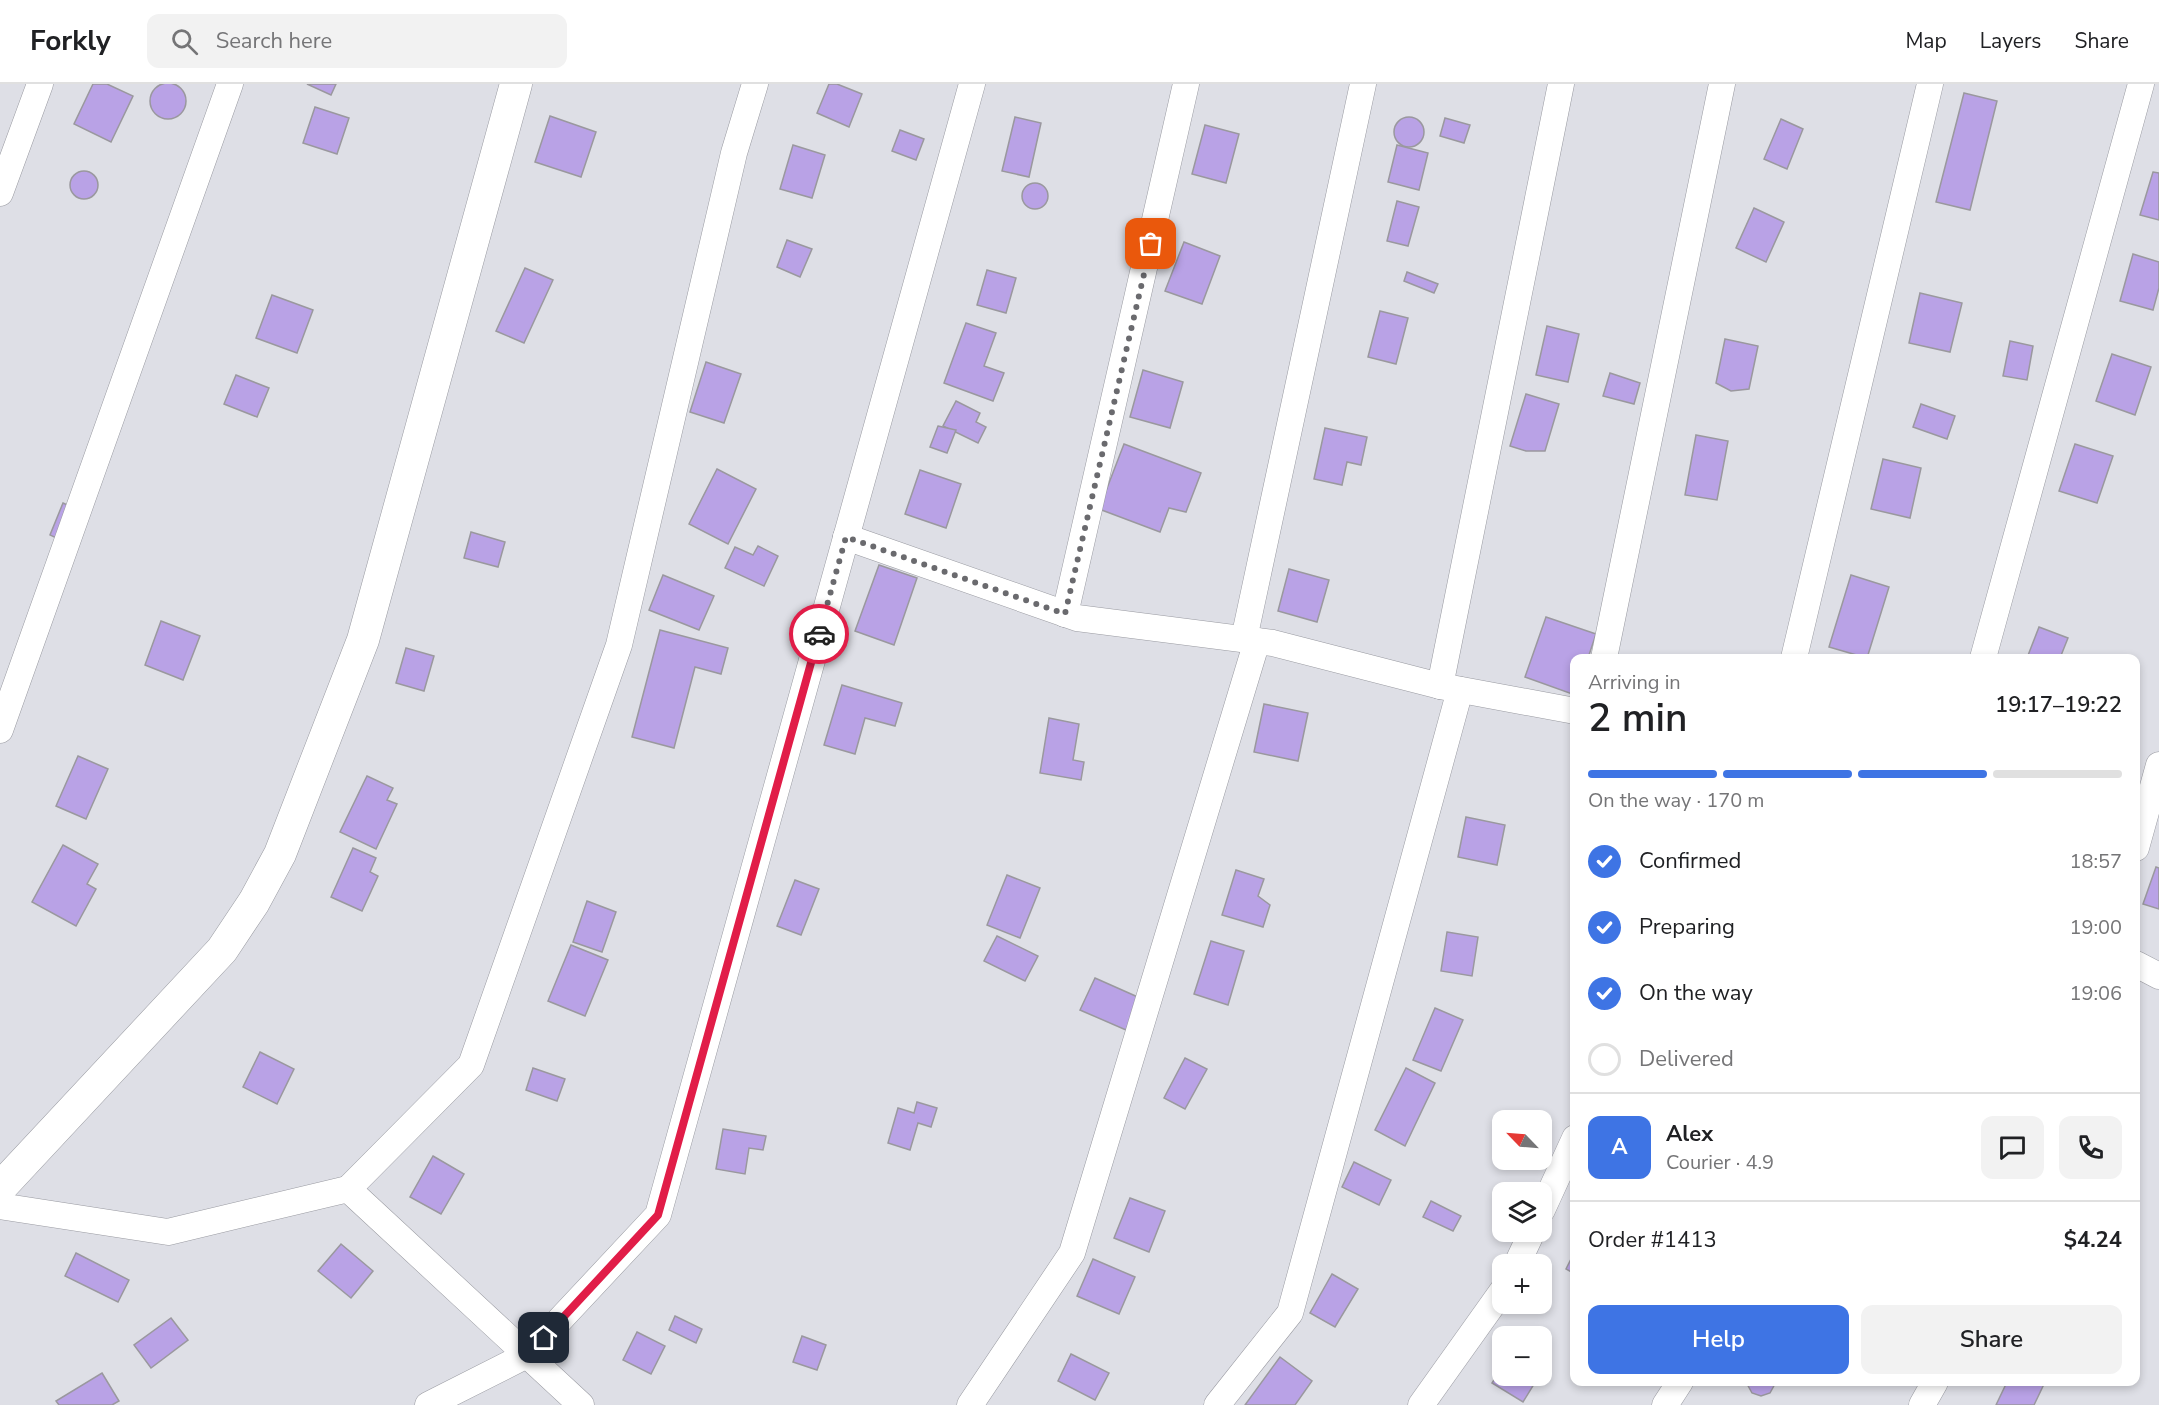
<!DOCTYPE html>
<meta charset="utf-8">
<style>
:root{--surface:#fff;--page:#f2f2f2;--text:#202124;--muted:#757577;--line:#e0e0e0;--accent:#3e74e4}
body{margin:0;font-family:"Nunito Sans",sans-serif;background:var(--page);color:var(--text);height:100vh;display:flex;flex-direction:column;font-size:22px;white-space:nowrap}
*{box-sizing:border-box;margin:0}
p{font-size:20px;color:var(--muted)}
.icon{flex:none;width:33px;height:33px;fill:none;stroke:currentColor;stroke-width:2;stroke-linecap:round;stroke-linejoin:round}
.map{position:relative;flex:1;overflow:hidden}
.panel{position:absolute;left:1570px;top:570px;width:570px;height:732px;display:flex;flex-direction:column;background:var(--surface);border-radius:12px;box-shadow:0 3px 9px #0003}
.panel>*{flex:none}
.needle{width:39px;rotate:295deg}
.tools{position:absolute;left:1492px;top:1026px;display:grid;gap:12px}
.tools a{display:grid;place-items:center;width:60px;height:60px;border-radius:12px;background:var(--surface);box-shadow:0 3px 9px #0003;font-size:30px}
.pin{position:absolute;display:grid;place-items:center;width:51px;height:51px;color:#fff;margin:-26px;border-radius:12px;box-shadow:0 3px 9px #0006}
.courier{position:absolute;display:grid;place-items:center;width:60px;height:60px;margin:-30px;border:4px solid #e11d48;border-radius:50%;background:#fff;color:#222;box-shadow:0 2px 8px #0007}
.headline em{font-style:normal;font-weight:600}
.headline div{display:flex;flex-direction:column-reverse}
.headline{display:flex;align-items:center;justify-content:space-between;height:102px;padding:0 18px}
h1{font-size:39px;font-weight:600;line-height:45px}
.bar{display:grid;grid-template-columns:repeat(4,1fr);gap:9px 6px;align-content:center;height:72px;padding:0 18px}
.bar i{height:8px;border-radius:4px;background:var(--line)}
.bar .current{background:var(--accent)}
.bar p{grid-column:span 4}
.line{display:flex;align-items:center;gap:15px;padding:0 18px;border-top:2px solid var(--line)}
.line div{flex:1}
.round{display:grid;place-items:center;flex:none;width:63px;height:63px;border-radius:12px;background:var(--page)}
ol{padding:0 18px;list-style:none}
li{display:flex;align-items:center;gap:18px;height:66px}
li p{margin-inline-start:auto}
li .icon{padding:6px;border-radius:50%;background:var(--accent);color:#fff;stroke-width:4}
li:last-child{color:var(--muted)}
li i{width:33px;height:33px;border:3px solid var(--line);border-radius:50%}
.action{display:flex;gap:12px;margin-top:auto;padding:12px 18px}
.action a{flex:1;height:69px;border-radius:12px;background:var(--accent);color:#fff;font-size:24px;font-weight:600;line-height:69px;text-align:center}
.action a+a{background:var(--page);color:var(--text)}
header{display:flex;align-items:center;gap:36px;box-sizing:border-box;height:84px;padding:0 30px;background:var(--surface);border-bottom:2px solid var(--line)}
header strong{font-size:28px}
nav{display:flex;gap:33px;margin-inline-start:auto;font-size:21px}
.search{width:420px;height:54px;background:var(--page);display:flex;align-items:center;gap:15px;box-sizing:border-box;padding:0 21px;border-radius:12px;color:var(--muted);font-size:22px}
.map>svg:first-child{display:block}
.building{fill:#b9a2e6;stroke:#9a989e;stroke-width:1.5}
.lines{fill:none;stroke-linecap:round;stroke-linejoin:round}
.minor-casing{stroke:#999aa1;stroke-width:27}
.tertiary-casing{stroke:#999aa1;stroke-width:33}
.minor{stroke:#fff;stroke-width:26}
.tertiary{stroke:#fff;stroke-width:32}
.done{stroke:#6a6a6e;stroke-width:6;stroke-dasharray:0 10.8}
.route{stroke:#e11d48;stroke-width:8}
</style>
<header>
<strong>Forkly</strong>
<div class="search"><svg class="icon" aria-label="search" viewBox="0 0 24 24"><circle cx="10" cy="10" r="6"/><path d="M15 15l6 6"/></svg>Search here</div>
<nav><a>Map</a><a>Layers</a><a>Share</a></nav>
</header>
<div class="map">
<svg width="2159" height="1321" viewBox="0 0 2159 1321">
<rect width="100%" height="100%" fill="#dedfe6"/>
<!-- building -->
<g class="building">
<circle cx="168" cy="17" r="18"/>
<polygon points="93,0 107,0 133,12 111,58 74,40"/>
<polygon points="307,0 336,0 331,11"/>
<polygon points="829,0 837,0 862,10 849,43 817,29"/>
<polygon points="1964,9 1997,17 1970,126 1936,118"/>
<polygon points="315,23 349,34 337,70 303,59"/>
<polygon points="550,32 596,48 581,93 535,78"/>
<polygon points="1015,33 1041,39 1029,93 1002,87"/>
<circle cx="1409" cy="48" r="15"/>
<polygon points="1445,34 1470,41 1464,59 1440,52"/>
<polygon points="1781,35 1803,45 1787,85 1764,75"/>
<polygon points="1205,41 1239,50 1226,99 1192,90"/>
<polygon points="900,46 924,55 916,76 892,67"/>
<polygon points="793,61 825,71 812,114 780,105"/>
<polygon points="1397,61 1428,69 1419,106 1388,98"/>
<circle cx="84" cy="101" r="14"/>
<polygon points="2153,88 2159,89 2159,136 2140,131"/>
<circle cx="1035" cy="112" r="13"/>
<polygon points="1397,117 1419,123 1408,162 1387,157"/>
<polygon points="1754,124 1784,138 1766,178 1736,164"/>
<polygon points="787,156 812,165 800,193 777,183"/>
<polygon points="1184,158 1220,172 1202,220 1165,207"/>
<polygon points="2133,170 2159,178 2159,204 2153,226 2120,217"/>
<polygon points="525,184 553,196 524,259 496,247"/>
<polygon points="987,186 1016,194 1006,229 977,221"/>
<polygon points="1407,188 1438,200 1434,209 1404,197"/>
<polygon points="1920,209 1962,219 1950,268 1909,259"/>
<polygon points="272,211 313,226 297,269 256,254"/>
<polygon points="1380,227 1408,234 1396,280 1368,273"/>
<polygon points="966,239 996,249 984,282 1004,289 993,317 944,299"/>
<polygon points="1547,242 1579,250 1568,298 1536,291"/>
<polygon points="1725,255 1758,262 1749,305 1731,307 1716,299"/>
<polygon points="2010,257 2033,262 2027,296 2003,292"/>
<polygon points="2112,270 2151,283 2135,331 2096,317"/>
<polygon points="706,278 741,290 724,339 690,328"/>
<polygon points="1143,286 1183,298 1170,344 1130,333"/>
<polygon points="1610,289 1640,299 1634,320 1603,312"/>
<polygon points="236,291 269,304 257,333 224,320"/>
<polygon points="1526,310 1559,320 1545,367 1526,367 1510,362"/>
<polygon points="956,317 980,329 976,338 986,343 978,359 943,342"/>
<polygon points="1921,320 1955,332 1947,355 1913,343"/>
<polygon points="938,342 956,346 947,369 930,363"/>
<polygon points="1325,344 1367,353 1361,381 1347,378 1342,401 1314,395"/>
<polygon points="1696,351 1728,357 1717,416 1685,411"/>
<polygon points="1124,360 1201,389 1186,428 1169,424 1160,448 1099,425"/>
<polygon points="2075,360 2113,372 2097,419 2059,407"/>
<polygon points="1883,375 1921,384 1910,434 1871,425"/>
<polygon points="717,385 756,405 728,460 689,440"/>
<polygon points="920,386 961,400 946,444 905,430"/>
<polygon points="63,419 89,431 75,463 50,451"/>
<polygon points="471,448 505,458 498,483 464,474"/>
<polygon points="758,462 778,472 764,502 725,484 735,463 753,471"/>
<polygon points="879,481 917,494 894,561 855,547"/>
<polygon points="1289,485 1329,496 1317,538 1278,527"/>
<polygon points="663,491 714,512 699,546 649,526"/>
<polygon points="1851,491 1889,503 1867,574 1829,563"/>
<polygon points="1546,533 1596,550 1588,574 1575,574 1575,611 1525,593"/>
<polygon points="161,537 200,552 183,596 145,581"/>
<polygon points="2039,543 2068,554 2060,574 2027,574"/>
<polygon points="660,546 728,564 721,590 695,583 674,664 632,653"/>
<polygon points="406,564 434,572 424,607 396,599"/>
<polygon points="842,601 902,619 895,642 865,634 855,670 824,661"/>
<polygon points="1264,620 1308,629 1298,677 1254,668"/>
<polygon points="1049,634 1079,640 1073,676 1084,678 1081,696 1040,689"/>
<polygon points="78,672 108,685 86,735 56,722"/>
<polygon points="367,692 393,704 387,716 397,720 376,765 340,748"/>
<polygon points="1466,733 1505,741 1497,781 1458,773"/>
<polygon points="63,761 98,780 87,800 96,805 76,842 32,818"/>
<polygon points="353,764 376,774 370,788 378,792 362,827 331,813"/>
<polygon points="2156,783 2159,784 2159,825 2143,820"/>
<polygon points="1236,786 1264,795 1258,812 1270,821 1263,843 1222,831"/>
<polygon points="1007,791 1040,804 1020,854 987,841"/>
<polygon points="795,796 819,805 801,851 777,842"/>
<polygon points="587,817 616,828 602,868 573,858"/>
<polygon points="1447,848 1478,853 1472,892 1441,887"/>
<polygon points="997,852 1038,872 1025,897 984,877"/>
<polygon points="1211,857 1244,867 1228,921 1194,910"/>
<polygon points="571,861 608,876 585,932 548,917"/>
<polygon points="1095,894 1140,914 1126,946 1080,926"/>
<polygon points="1435,924 1463,936 1441,987 1413,976"/>
<polygon points="260,968 294,985 277,1020 243,1003"/>
<polygon points="1185,974 1207,985 1185,1025 1164,1014"/>
<polygon points="533,984 565,995 557,1017 526,1006"/>
<polygon points="1406,984 1435,999 1405,1062 1375,1046"/>
<polygon points="917,1018 937,1024 931,1043 918,1039 910,1066 888,1059 898,1024 914,1029"/>
<polygon points="723,1045 766,1052 763,1066 749,1064 745,1090 716,1085"/>
<polygon points="433,1072 464,1090 441,1130 410,1113"/>
<polygon points="1354,1078 1391,1096 1379,1121 1342,1103"/>
<polygon points="1130,1114 1165,1127 1149,1168 1114,1154"/>
<polygon points="1431,1117 1461,1132 1453,1147 1423,1133"/>
<polygon points="341,1160 373,1187 351,1214 318,1187"/>
<polygon points="1575,1167 1575,1190 1566,1185"/>
<polygon points="76,1169 129,1196 118,1218 65,1192"/>
<polygon points="1093,1175 1135,1193 1119,1230 1077,1212"/>
<polygon points="1332,1190 1358,1205 1335,1243 1310,1229"/>
<polygon points="675,1232 702,1245 696,1259 669,1246"/>
<polygon points="171,1234 188,1256 151,1284 134,1261"/>
<polygon points="637,1248 665,1262 651,1290 623,1276"/>
<polygon points="802,1252 826,1261 817,1286 793,1278"/>
<polygon points="1071,1270 1109,1289 1095,1316 1058,1297"/>
<polygon points="1280,1273 1312,1297 1295,1321 1245,1321"/>
<polygon points="1503,1282 1503,1292 1539,1292 1523,1318 1492,1299"/>
<polygon points="102,1289 119,1317 112,1321 59,1321 56,1317"/>
<polygon points="1746,1298 1776,1298 1770,1309 1761,1312 1752,1309"/>
<polygon points="2007,1298 2045,1298 2034,1321 1996,1321"/>
</g>
<g class="lines">
<defs>
<g id="minor">
<polyline points="0,109 40,0"/>
<polyline points="846,453 1077,534 1273,559 1440,602 1575,627"/>
<polyline points="1065,530 1186,0"/>
<polyline points="1244,555 1363,0"/>
<polyline points="1604,574 1722,0"/>
<polyline points="1794,574 1930,0"/>
<polyline points="1983,574 2141,0"/>
<polyline points="1440,602 1561,0"/>
<polyline points="0,646 230,0"/>
<polyline points="2136,764 2159,681"/>
<polyline points="2136,880 2159,892"/>
<polyline points="348,1105 471,981 619,561 734,69 755,0"/>
<polyline points="0,1122 168,1148 348,1105 581,1321"/>
<polyline points="1542,1126 1575,1054"/>
<polyline points="1517,1180 1532,1148"/>
<polyline points="428,1321 527,1271 658,1131 972,0"/>
<polyline points="970,1321 1072,1169 1257,557"/>
<polyline points="1217,1321 1290,1229 1460,606"/>
<polyline points="1421,1321 1503,1206"/>
<polyline points="1665,1321 1680,1298"/>
<polyline points="1922,1321 1935,1298"/>
</g>
<polyline id="tertiary" points="0,1104 222,866 254,818 280,770 363,556 516,0"/>
</defs>
<!-- minor casing -->
<use href="#minor" class="minor-casing"/>
<!-- tertiary casing -->
<use href="#tertiary" class="tertiary-casing"/>
<!-- minor -->
<use href="#minor" class="minor"/>
<!-- tertiary -->
<use href="#tertiary" class="tertiary"/>
</g>
<g class="lines">
<!-- done -->
<polyline class="done" points="819,550 846,453 1065,530 1151,160"/>
<!-- route -->
<polyline class="route" points="544,1254 658,1131 819,550"/>
</g>
</svg>
<div class="tools">
<a><svg class="needle" viewBox="-14 -14 28 28"><path d="M0-13l5 13h-10z" fill="#e53935"/><path d="M0 13l5-13h-10z" fill="#757577"/></svg></a>
<a><svg class="icon" aria-label="layers" viewBox="0 0 24 24"><path d="M12 4l9 5-9 5-9-5zM3 14l9 5 9-5"/></svg></a>
<a>+</a>
<a>−</a>
</div>
<div class="pin" style="left:1151px;top:160px;background:#ea580c"><svg class="icon" aria-label="bag" viewBox="0 0 24 24"><path d="M5 8h14l-1 12H6zM9 8a3 3 0 0 1 6 0"/></svg></div>
<div class="pin" style="left:544px;top:1254px;background:#1f2937"><svg class="icon" aria-label="home" viewBox="0 0 24 24"><path d="M3 11l9-7 9 7M6 9v11h12V9"/></svg></div>
<div class="courier" style="left:819px;top:550px"><svg class="icon" aria-label="car" viewBox="0 0 24 24"><path d="M5 17H2v-5l4-1 3-4h7l3 4 3 1v5h-3M9 17h6M6 11h13"/><circle cx="7" cy="17" r="2"/><circle cx="17" cy="17" r="2"/></svg></div>
<section class="panel">
<div class="headline"><div><h1>2 min</h1><p>Arriving in</p></div><em>19:17–19:22</em></div>
<div class="bar"><i class="current"></i><i class="current"></i><i class="current"></i><i></i><p>On the way · 170 m</p></div>
<ol>
<li><svg class="icon" aria-label="check" viewBox="0 0 24 24"><path d="M5 12l5 5 9-10"/></svg>Confirmed<p>18:57</p></li>
<li><svg class="icon" aria-label="check" viewBox="0 0 24 24"><path d="M5 12l5 5 9-10"/></svg>Preparing<p>19:00</p></li>
<li><svg class="icon" aria-label="check" viewBox="0 0 24 24"><path d="M5 12l5 5 9-10"/></svg>On the way<p>19:06</p></li>
<li><i></i>Delivered</li>
</ol>
<div class="line" style="height:108px"><b class="round" style="background:var(--accent);color:#fff">A</b><div><b>Alex</b><p>Courier · 4.9</p></div><a class="round"><svg class="icon" aria-label="chat" viewBox="0 0 24 24"><path d="M4 5h16v11H9l-5 4z"/></svg></a><a class="round"><svg class="icon" aria-label="phone" viewBox="0 0 24 24"><path d="M5 4h4l2 5-3 2q2 4 5 5l2-3 5 2v4C11 20 4 13 5 4z"/></svg></a></div>
<div class="line" style="height:78px"><div>Order #1413</div><b>$4.24</b></div>
<div class="action"><a>Help</a><a>Share</a></div>
</section>
</div>
